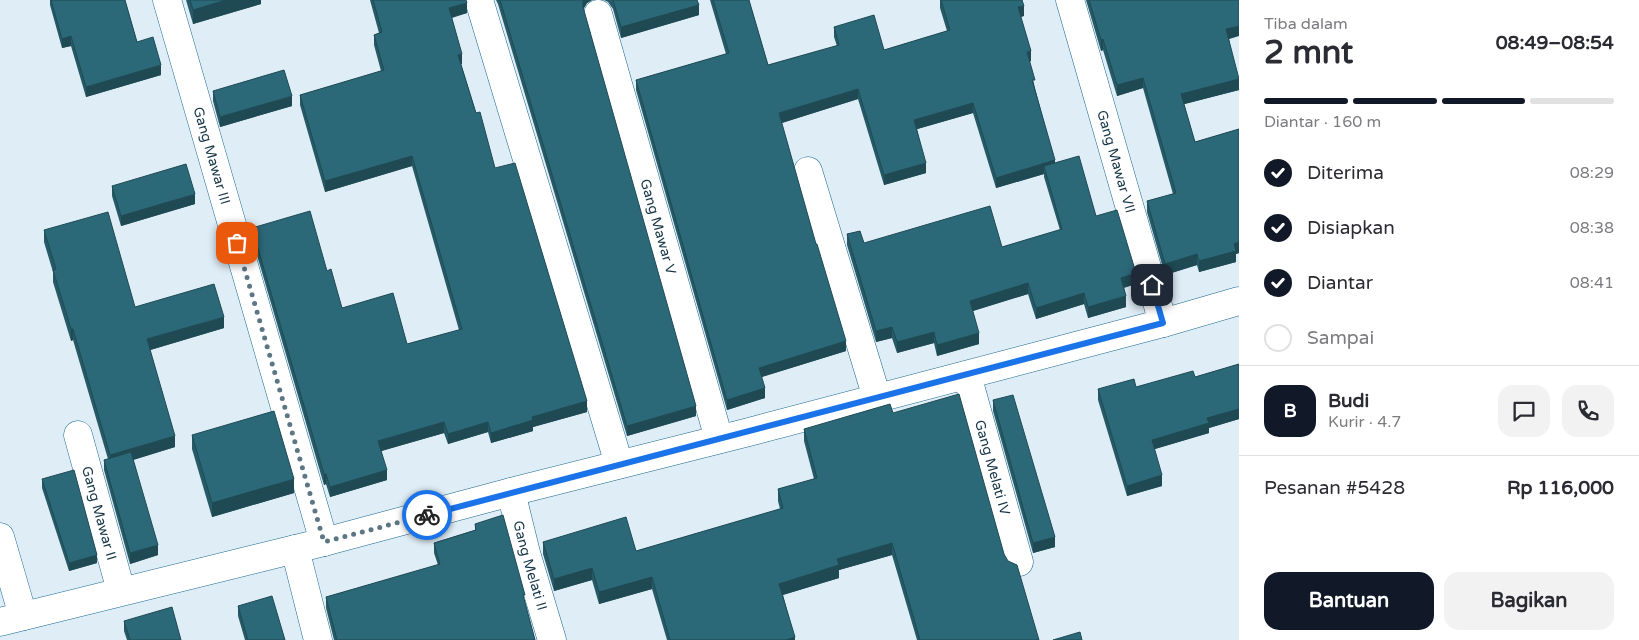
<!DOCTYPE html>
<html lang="id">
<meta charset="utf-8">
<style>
:root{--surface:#fff;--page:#f2f2f3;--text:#2b2b33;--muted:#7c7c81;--line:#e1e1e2;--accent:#111827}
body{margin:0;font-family:"Varela Round",sans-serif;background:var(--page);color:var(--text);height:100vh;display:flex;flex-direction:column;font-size:19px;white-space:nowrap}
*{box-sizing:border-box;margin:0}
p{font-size:16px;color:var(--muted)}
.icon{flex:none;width:28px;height:28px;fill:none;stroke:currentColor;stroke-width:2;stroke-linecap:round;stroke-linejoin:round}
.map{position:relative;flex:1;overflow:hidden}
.sheet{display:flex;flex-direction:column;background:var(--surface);width:400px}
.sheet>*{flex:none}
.pin{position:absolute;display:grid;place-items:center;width:42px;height:42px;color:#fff;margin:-21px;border-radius:10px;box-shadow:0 2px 8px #0006}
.courier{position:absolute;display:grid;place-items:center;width:50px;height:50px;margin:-25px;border:4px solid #1a73e8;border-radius:50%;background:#fff;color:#222;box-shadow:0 1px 6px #0007}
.head em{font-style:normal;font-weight:700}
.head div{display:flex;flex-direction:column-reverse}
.head{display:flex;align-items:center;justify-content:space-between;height:85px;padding:0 25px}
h1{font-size:32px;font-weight:700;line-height:38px}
.bar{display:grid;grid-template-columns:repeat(4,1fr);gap:8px 5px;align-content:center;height:60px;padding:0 25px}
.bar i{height:6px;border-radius:4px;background:var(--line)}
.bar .selected{background:var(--accent)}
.bar p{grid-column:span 4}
.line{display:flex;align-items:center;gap:12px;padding:0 25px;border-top:1px solid var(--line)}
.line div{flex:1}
.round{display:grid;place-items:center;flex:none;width:52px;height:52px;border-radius:15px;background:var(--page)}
ol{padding:0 25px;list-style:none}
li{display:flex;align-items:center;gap:15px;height:55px}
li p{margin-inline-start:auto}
li .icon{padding:5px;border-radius:50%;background:var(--accent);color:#fff;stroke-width:4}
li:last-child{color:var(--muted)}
li i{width:28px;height:28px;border:2px solid var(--line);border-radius:50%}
.cta{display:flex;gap:10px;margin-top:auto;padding:10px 25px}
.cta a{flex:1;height:58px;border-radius:15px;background:var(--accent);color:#fff;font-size:20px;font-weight:700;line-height:58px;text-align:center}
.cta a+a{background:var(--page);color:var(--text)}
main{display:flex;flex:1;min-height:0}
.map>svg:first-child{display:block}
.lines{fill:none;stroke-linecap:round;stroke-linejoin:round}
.street-casing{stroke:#196890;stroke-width:29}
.secondary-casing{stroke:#196890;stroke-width:29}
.street{stroke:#fff;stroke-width:28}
.secondary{stroke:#fff;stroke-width:28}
.wall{fill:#265a67}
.shaded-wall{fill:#1f4a54}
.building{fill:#2c6978;stroke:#1f4a54}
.done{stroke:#5d7684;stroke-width:5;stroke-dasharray:0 9}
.route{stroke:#1a73e8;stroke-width:6}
.labels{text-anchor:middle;stroke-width:5;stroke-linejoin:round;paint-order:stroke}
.street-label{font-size:14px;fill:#173647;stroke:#f7f7f7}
</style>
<main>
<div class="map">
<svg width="1239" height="640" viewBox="0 0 1239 640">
<rect width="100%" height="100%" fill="#dfedf6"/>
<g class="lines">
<defs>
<g id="street">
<path id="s1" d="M167,0L324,542"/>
<polyline points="479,0 619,464"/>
<path id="s2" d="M1070,0L1163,323"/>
<path id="s3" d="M598,14L719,439"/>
<polyline points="808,171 877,398"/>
<path id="s4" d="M967,375L1019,562"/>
<path id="s5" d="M78,435L121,591"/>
<path id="s6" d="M511,492L526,553L552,640"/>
<polyline points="0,537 23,616"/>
<polyline points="295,549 318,640"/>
</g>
<polyline id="secondary" points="0,622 324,542 511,492 749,432 1163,323 1239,301"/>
</defs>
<!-- street casing -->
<use href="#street" class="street-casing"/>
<!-- secondary casing -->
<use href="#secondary" class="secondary-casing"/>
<!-- street -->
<use href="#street" class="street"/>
<!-- secondary -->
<use href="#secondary" class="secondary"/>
</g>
<!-- wall -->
<g class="wall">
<polygon points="50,0 125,0 137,42 161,75 86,97 71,46 62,48 50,5"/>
<polygon points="186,0 261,0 261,4 193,24"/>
<polygon points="370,0 466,0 467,13 452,18 462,64 461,64 476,113 495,168 587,412 533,427 533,431 491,443 488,432 448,444 444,433 381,451 387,480 330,497 326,484 324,485 252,238 252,228 327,271 342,308 407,344 459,330 412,166 325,192 300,105 300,95 381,71 374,45 374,35 379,33"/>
<polygon points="496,0 592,0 587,3 583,9 696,416 627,436 498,4"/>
<polygon points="604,0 697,0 699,15 621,38 613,9 608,2"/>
<polygon points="710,0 749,0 768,65 837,46 834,37 834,27 884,50 947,31 940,8 940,0 1022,0 1024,16 1021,17 1031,61 1029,62 1035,88 1055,163 1096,216 1136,284 1124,288 1126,307 1088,318 1084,304 1036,319 1028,294 972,311 979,344 937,356 934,343 897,353 892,338 876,342 847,245 847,234 864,243 1002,247 1060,230 1044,177 1044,174 996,188 973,113 917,129 926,173 884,185 858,99 781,123 846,351 761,377 765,398 727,410 636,90 636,80 726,54"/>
<polygon points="1086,0 1239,0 1229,39 1239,90 1184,104 1195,142 1239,129 1239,253 1236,254 1236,262 1199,272 1197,265 1165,275 1147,212 1147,201 1173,194 1143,88 1117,96 1103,50 1101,51"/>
<polygon points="213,91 292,106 220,127 213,101"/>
<polygon points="112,186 195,204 121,226 112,196"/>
<polygon points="44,230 135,307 224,328 150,350 175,447 133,460 158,555 130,564 104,470 104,460 108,459 73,340 71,341 53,282 53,272 44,242"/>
<polygon points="1239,364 1239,419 1209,428 1209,433 1154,449 1162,486 1127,496 1098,400 1098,389 1136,387 1195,377"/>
<polygon points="993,400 1055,547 1033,553 993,411"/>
<polygon points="893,413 1004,554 1039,640 917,640 892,555 839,570 839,578 783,595 795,640 667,640 652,589 599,604 592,580 554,591 543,554 543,542 636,551 780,509 778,501 778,489 814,479 804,441 804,429"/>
<polygon points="192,435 294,493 212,517 192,449"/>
<polygon points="42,479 97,563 69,571 42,488"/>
<polygon points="475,524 525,603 535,640 334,640 326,608 326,597 438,565 434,553 434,543 475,530"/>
<polygon points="238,606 285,640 245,640 238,616"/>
<polygon points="124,621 181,640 127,640 124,631"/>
</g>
<!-- shaded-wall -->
<g class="shaded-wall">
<polygon points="226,0 261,0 261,4 193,24 193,10"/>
<polygon points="583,0 592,0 587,3 583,10"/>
<polygon points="467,3 467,13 449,18 449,8"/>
<polygon points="699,5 699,15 621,38 621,27"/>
<polygon points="1024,6 1024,16 1018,17 1018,7"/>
<polygon points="1239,26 1239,36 1226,40 1226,29"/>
<polygon points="71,36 71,46 62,48 62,39"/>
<polygon points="1103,39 1103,50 1101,51 1101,40"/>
<polygon points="1031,51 1031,61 1027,62 1027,52"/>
<polygon points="462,54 462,64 458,65 458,55"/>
<polygon points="161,65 161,75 86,97 86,87"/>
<polygon points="1143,78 1143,88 1117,96 1117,85"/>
<polygon points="1239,79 1239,90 1181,105 1181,94"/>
<polygon points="858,89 858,99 779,124 779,113"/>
<polygon points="292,96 292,106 220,127 220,117"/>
<polygon points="973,103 973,113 914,130 914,120"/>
<polygon points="412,156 412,166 325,192 325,181"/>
<polygon points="1055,160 1055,170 1044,166 1044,174 996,188 996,178"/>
<polygon points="926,163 926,173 884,185 884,175"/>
<polygon points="195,194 195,204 121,226 121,216"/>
<polygon points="1239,242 1239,253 1236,254 1236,262 1199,272 1199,261 1234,244"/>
<polygon points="1197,254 1197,265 1165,275 1165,264"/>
<polygon points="1136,273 1136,284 1121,288 1121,278"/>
<polygon points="1028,283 1028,294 970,312 970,301"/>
<polygon points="1084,293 1084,304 1036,319 1036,308"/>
<polygon points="1126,296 1126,307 1088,318 1088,307"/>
<polygon points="224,317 224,328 147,351 147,339"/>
<polygon points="892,327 892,338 876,342 876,331"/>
<polygon points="71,329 73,329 73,340 71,341"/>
<polygon points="934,332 934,343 897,353 897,342"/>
<polygon points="979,333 979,344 937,356 937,345"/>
<polygon points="846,341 846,351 759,378 759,368"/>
<polygon points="765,388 765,398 727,410 727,400"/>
<polygon points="587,401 587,412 533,427 533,431 491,443 491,433 532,417"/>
<polygon points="696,406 696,416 627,436 627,426"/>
<polygon points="1239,409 1239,419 1209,428 1209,433 1152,450 1152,440 1207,418"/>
<polygon points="444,422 444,433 378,452 378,441"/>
<polygon points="488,422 488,432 448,444 448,434"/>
<polygon points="175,436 175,447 110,467 110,455"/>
<polygon points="387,470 387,480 330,497 330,487"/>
<polygon points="324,474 326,474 326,484 324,485"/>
<polygon points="1162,475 1162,486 1127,496 1127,486"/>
<polygon points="294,479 294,493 212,517 212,503"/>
<polygon points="1055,537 1055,547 1033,553 1033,543"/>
<polygon points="892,543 892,555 839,570 839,578 779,596 779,584 837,559"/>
<polygon points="158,545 158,555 130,564 130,553"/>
<polygon points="97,555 97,563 69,571 69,563"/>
<polygon points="592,568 592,580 554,591 554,579"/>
<polygon points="652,577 652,589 599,604 599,592"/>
<polygon points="795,637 795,640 786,640"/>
</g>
<!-- building -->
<g class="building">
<polygon points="51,0 125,0 137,42 153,37 161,65 86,87 71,36 62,39"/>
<polygon points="190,0 226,0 193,10"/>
<polygon points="373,0 466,0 467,3 449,8 462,54 458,55 476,113 480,112 495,168 515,163 587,401 532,417 533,420 491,433 488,422 448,434 444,422 378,441 387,470 330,487 326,474 324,474 252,228 310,211 327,271 331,269 342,308 393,293 407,344 462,329 412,156 325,181 300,95 384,70 374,35 382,32"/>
<polygon points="500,0 583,0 583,7 696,406 627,426"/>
<polygon points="613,0 697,0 699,5 621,27"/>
<polygon points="713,0 749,0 768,65 839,45 834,27 874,15 884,50 950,30 941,0 1022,0 1024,6 1018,7 1031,51 1027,52 1035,80 1032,80 1055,160 996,178 973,103 914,120 926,163 884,175 858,89 779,113 816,244 817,244 846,341 759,368 765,388 727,400 636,80 729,53"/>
<polygon points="1089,0 1239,0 1239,26 1226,29 1239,79 1181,94 1195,142 1239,129 1239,242 1234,244 1236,251 1199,261 1197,254 1165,264 1147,201 1176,193 1143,78 1117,85 1103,39 1101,40"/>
<polygon points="284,70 292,96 220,117 213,91"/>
<polygon points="1079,156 1096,216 1117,210 1136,273 1121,278 1126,296 1088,307 1084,293 1036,308 1028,283 970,301 979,333 937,345 934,332 897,342 892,327 876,331 847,234 860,231 864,243 990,206 1002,247 1062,229 1044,166"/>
<polygon points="186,164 195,194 121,216 112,186"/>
<polygon points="108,212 135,307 214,284 224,317 147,339 175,436 110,455 73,329 71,329 53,270 56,269 44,230"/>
<polygon points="1239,364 1239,409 1207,418 1209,423 1152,440 1162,475 1127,486 1098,389 1134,379 1136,387 1193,371 1195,377"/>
<polygon points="959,394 1004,554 1008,561 1017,565 1039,640 920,640 892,543 837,559 839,565 779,584 795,637 786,640 670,640 652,577 599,592 592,568 554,579 543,542 626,517 636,551 783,508 778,489 817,478 804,429 890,404 893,413"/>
<polygon points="1013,395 1055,537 1033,543 993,400"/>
<polygon points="274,411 294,479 212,503 192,435"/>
<polygon points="131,452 158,545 130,553 104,460"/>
<polygon points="74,470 97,555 69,563 42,479"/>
<polygon points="503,515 525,595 523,595 535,640 337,640 326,597 440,564 434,543 476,530 475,524"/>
<polygon points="272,596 285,640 248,640 238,606"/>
<polygon points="172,607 181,640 130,640 124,621"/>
<polygon points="1080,632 1082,640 1053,640"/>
</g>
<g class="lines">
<!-- done -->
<polyline class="done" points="237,243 324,542 427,515"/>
<!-- route -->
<polyline class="route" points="427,515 1163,323 1152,285"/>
</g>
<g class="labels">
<!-- street labels -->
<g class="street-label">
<text dy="5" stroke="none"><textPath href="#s1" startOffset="162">Gang Mawar III</textPath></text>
<text dy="5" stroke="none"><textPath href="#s2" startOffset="168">Gang Mawar VII</textPath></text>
<text dy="5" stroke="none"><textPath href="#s3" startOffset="221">Gang Mawar V</textPath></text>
<text dy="5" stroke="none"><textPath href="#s4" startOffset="96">Gang Melati IV</textPath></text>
<text dy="5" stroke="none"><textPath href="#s5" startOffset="81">Gang Mawar II</textPath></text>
<text dy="5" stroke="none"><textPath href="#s6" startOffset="76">Gang Melati II</textPath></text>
</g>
</g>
</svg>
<div class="pin" style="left:237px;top:243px;background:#ea580c"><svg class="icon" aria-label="bag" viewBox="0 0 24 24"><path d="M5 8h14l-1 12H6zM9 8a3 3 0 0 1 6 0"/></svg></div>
<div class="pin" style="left:1152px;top:285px;background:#1f2937"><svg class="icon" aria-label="home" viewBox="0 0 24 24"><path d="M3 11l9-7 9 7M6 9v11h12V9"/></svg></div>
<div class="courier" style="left:427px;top:515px"><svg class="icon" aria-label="bike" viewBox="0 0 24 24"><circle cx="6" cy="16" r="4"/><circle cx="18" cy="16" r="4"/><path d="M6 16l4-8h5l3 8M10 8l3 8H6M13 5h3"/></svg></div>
</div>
<section class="sheet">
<div class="head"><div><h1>2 mnt</h1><p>Tiba dalam</p></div><em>08:49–08:54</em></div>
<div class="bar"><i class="selected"></i><i class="selected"></i><i class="selected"></i><i></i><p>Diantar · 160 m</p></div>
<ol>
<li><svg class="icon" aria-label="check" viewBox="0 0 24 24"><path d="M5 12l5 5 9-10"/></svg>Diterima<p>08:29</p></li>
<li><svg class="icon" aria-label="check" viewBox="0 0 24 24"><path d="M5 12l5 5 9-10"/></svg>Disiapkan<p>08:38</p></li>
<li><svg class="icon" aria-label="check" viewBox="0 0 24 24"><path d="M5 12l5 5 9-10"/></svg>Diantar<p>08:41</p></li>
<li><i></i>Sampai</li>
</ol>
<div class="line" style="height:90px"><b class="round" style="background:var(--accent);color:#fff">B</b><div><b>Budi</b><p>Kurir · 4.7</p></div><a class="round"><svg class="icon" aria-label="chat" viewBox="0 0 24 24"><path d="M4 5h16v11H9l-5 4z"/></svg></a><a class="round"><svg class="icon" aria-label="phone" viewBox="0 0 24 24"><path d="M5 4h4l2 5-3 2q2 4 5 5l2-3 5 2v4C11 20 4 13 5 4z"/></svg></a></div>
<div class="line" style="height:65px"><div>Pesanan #5428</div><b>Rp 116,000</b></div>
<div class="cta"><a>Bantuan</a><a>Bagikan</a></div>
</section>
</main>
